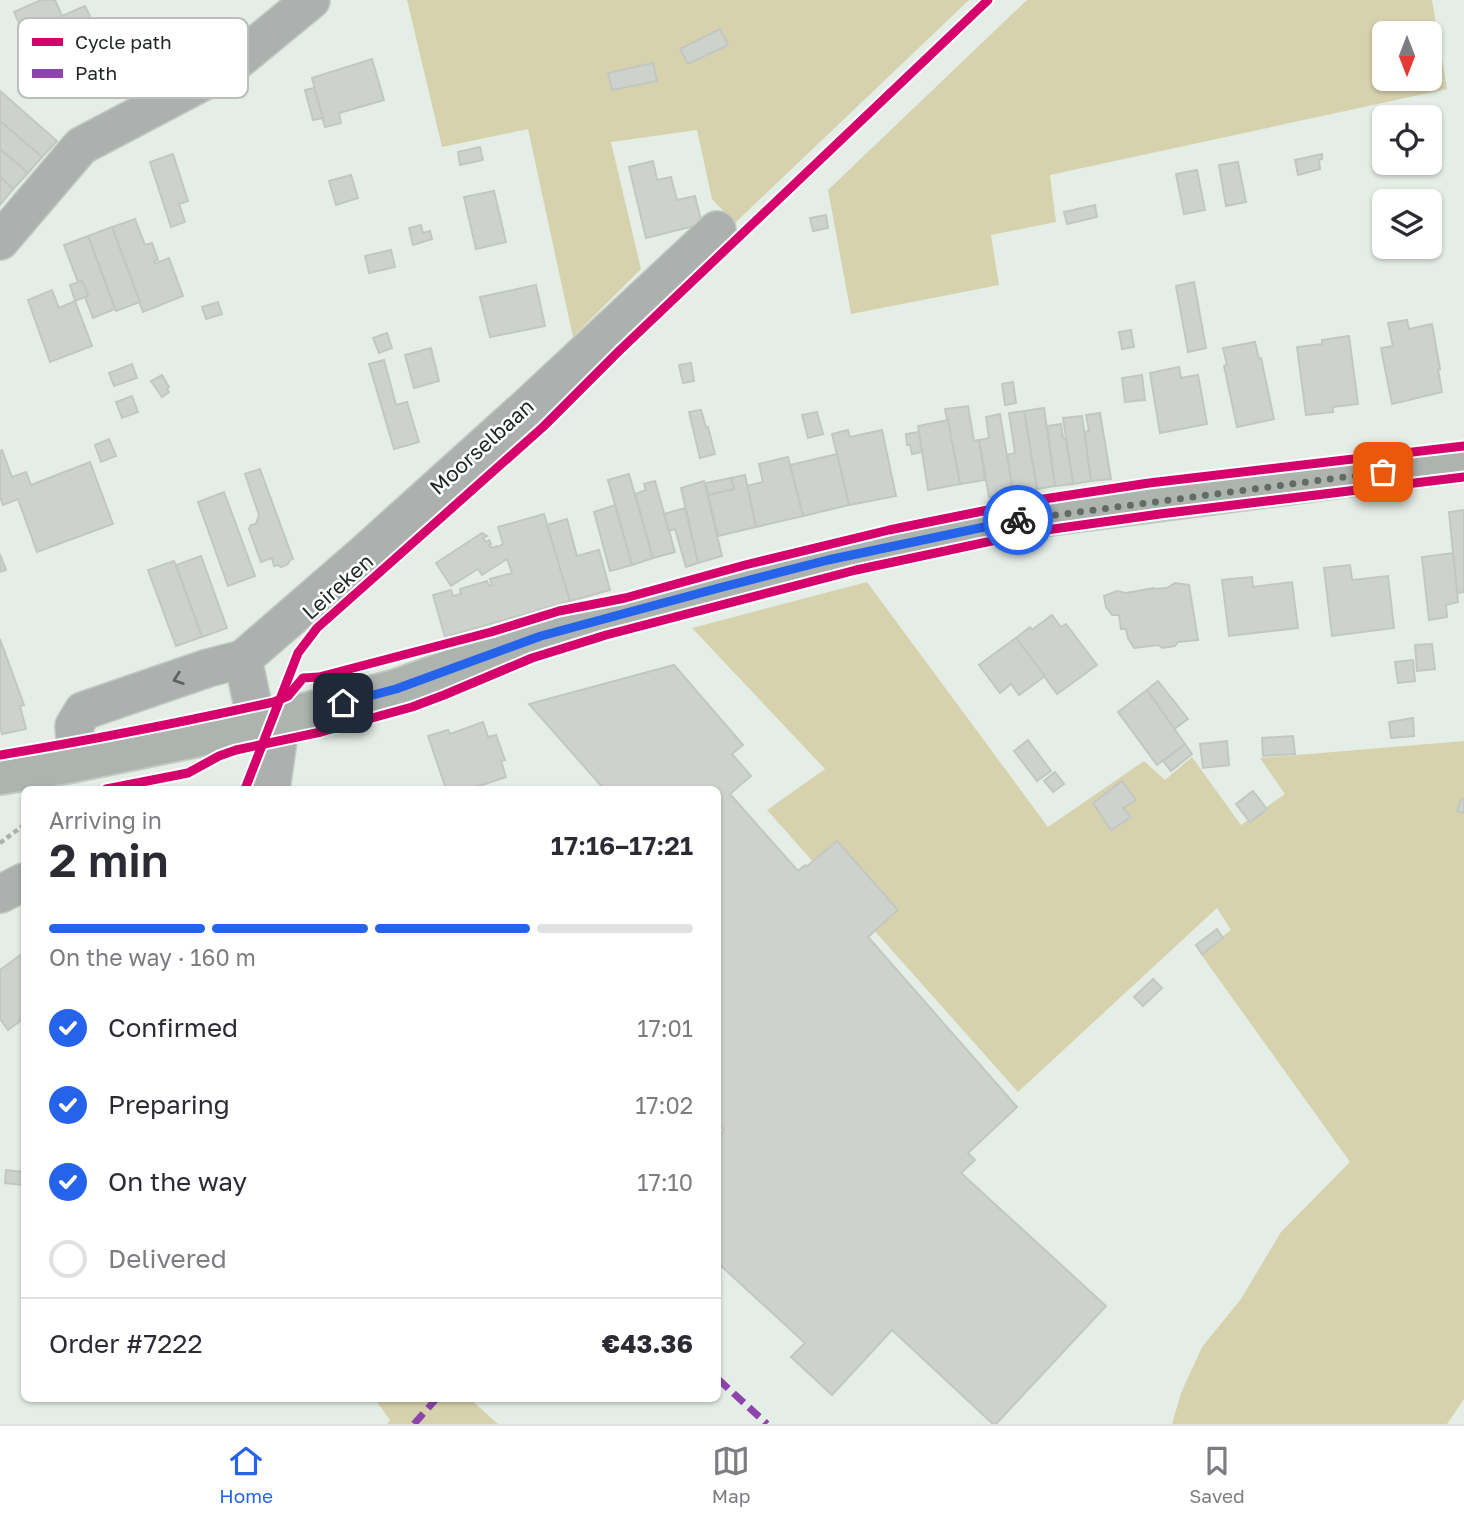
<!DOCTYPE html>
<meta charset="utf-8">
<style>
:root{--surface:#fff;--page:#f7f7f7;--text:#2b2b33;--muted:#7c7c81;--line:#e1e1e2;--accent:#2563eb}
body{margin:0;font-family:"Golos Text",sans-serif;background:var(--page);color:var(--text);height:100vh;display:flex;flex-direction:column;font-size:26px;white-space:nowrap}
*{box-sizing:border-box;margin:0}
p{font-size:23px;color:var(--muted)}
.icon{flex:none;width:38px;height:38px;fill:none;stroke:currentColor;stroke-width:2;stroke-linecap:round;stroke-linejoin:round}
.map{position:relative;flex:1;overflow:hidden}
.panel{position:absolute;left:21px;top:786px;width:700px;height:616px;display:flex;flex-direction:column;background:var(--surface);border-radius:10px;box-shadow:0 2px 5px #0004}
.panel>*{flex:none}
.needle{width:46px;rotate:180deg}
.buttons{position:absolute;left:1372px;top:21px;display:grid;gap:14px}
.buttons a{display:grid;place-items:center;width:70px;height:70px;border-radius:10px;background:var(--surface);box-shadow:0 2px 5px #0004;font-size:35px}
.pin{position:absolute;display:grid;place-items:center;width:60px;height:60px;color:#fff;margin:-30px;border-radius:14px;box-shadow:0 4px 10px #0006}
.courier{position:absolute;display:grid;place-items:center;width:70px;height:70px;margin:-35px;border:5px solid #2563eb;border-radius:50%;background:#fff;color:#222;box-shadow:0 2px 9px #0007}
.headline em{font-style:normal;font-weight:600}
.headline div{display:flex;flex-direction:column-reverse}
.headline{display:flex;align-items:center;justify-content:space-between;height:119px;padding:0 28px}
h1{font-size:46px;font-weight:600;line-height:52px}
.bar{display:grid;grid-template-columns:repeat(4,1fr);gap:10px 7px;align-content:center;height:84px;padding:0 28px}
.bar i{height:9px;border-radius:5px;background:var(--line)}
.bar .active{background:var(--accent)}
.bar p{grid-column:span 4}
.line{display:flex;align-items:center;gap:18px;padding:0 28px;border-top:2px solid var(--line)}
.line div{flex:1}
ol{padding:0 28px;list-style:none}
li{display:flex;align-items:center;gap:21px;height:77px}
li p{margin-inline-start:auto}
li .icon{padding:7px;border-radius:50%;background:var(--accent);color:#fff;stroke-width:4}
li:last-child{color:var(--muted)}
li i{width:38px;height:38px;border:4px solid var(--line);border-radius:50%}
.dock{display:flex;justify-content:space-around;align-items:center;height:98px;border-top:2px solid var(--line);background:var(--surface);font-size:19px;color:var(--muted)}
.dock a{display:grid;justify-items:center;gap:4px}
.dock .active{color:var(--accent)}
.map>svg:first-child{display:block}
.green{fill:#d7d2ae;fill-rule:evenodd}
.building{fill:#cdd3cc;stroke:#c2c8c1;stroke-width:2}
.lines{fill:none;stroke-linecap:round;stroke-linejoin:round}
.minor-casing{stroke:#c1c9c3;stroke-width:40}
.major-casing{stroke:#c1c9c3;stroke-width:42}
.path{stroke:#acb1ad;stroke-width:4.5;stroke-dasharray:5 3.5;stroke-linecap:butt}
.minor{stroke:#acb1af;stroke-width:37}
.major{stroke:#adb3af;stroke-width:38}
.quiet{stroke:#8e44ad;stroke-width:7;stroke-dasharray:14 7;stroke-linecap:butt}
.cycleway-casing{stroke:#fff;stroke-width:13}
.cycleway{stroke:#d6006c;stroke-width:9}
.oneway{stroke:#5e6460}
.done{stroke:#646b65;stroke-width:7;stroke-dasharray:0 12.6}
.route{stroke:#2563eb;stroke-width:9}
.labels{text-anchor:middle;stroke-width:5;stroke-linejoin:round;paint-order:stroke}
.street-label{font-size:21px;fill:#1f2520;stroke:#fff}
.key{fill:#fff;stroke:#bcbebc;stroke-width:2}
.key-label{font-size:19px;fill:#1f2520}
</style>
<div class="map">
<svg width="1464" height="1424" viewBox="0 0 1464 1424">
<rect width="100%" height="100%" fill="#e4eee6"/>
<!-- green -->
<g class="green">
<polygon points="407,0 969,0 735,223 712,199 697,130 611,142 641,269 573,337 528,129 442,147"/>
<path d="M1027,0H1432L1447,89L1050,175L1056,222L991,235L999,285L851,314L828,190ZM1384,33H1430V79H1384Z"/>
<polygon points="867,582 1048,827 1144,761 1165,780 1192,757 1241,825 1285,794 1260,758 1464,741 1464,1399 1447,1424 1172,1424 1181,1393 1202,1347 1241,1299 1281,1232 1350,1162 1200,953 1231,930 1217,908 1018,1092 767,810 825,769 692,628"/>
<polygon points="374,1398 469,1398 498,1424 387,1424 390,1420"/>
</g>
<!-- building -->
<g class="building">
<polygon points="41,0 55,0 62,16 85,6 107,52 67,71 75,88 53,98 14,12"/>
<polygon points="720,29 728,45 688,64 680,49"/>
<polygon points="372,59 384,100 339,113 341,123 325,127 312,78"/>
<polygon points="653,63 657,81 612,90 608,73"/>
<polygon points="314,88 323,118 313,120 305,90"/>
<polygon points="0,91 57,141 42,157 0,121"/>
<polygon points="0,121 42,157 28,173 0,149"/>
<polygon points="480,147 483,160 460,165 458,152"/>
<polygon points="0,149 28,173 13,189 0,177"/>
<polygon points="173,154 188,201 179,204 185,222 171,227 150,162"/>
<polygon points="1322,154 1322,159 1319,160 1320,169 1298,175 1295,160"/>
<polygon points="653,161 657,180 671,177 677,200 695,196 702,224 646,238 629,167"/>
<polygon points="1238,162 1246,202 1226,206 1219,165"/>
<polygon points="1197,170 1205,210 1184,214 1176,174"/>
<polygon points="351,175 358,198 336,205 329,181"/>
<polygon points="0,177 13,189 0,205"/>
<polygon points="494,191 506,242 476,249 464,197"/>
<polygon points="1095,205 1097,217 1067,224 1064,212"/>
<polygon points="826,215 828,228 813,231 810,218"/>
<polygon points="135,219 145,245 152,243 158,260 154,261 155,264 169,258 183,296 143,312 112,227"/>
<polygon points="421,225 423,233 430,231 432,239 413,245 409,228"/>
<polygon points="112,227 140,302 116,311 88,236"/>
<polygon points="88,236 115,309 93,318 85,297 88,296 82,281 78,282 64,245"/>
<polygon points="391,250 395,267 369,273 365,256"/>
<polygon points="82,281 88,296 75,301 70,285"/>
<polygon points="1194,282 1206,348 1188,352 1176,286"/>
<polygon points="536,285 545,326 490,337 480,297"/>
<polygon points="52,290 59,308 75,301 92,346 50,362 28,300"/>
<polygon points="218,302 222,314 206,319 202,307"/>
<polygon points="1407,320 1409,329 1432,324 1440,369 1438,369 1442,392 1392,404 1381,348 1393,346 1388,323"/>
<polygon points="1131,330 1134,347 1122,349 1119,332"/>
<polygon points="387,333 392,348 379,353 373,338"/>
<polygon points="1349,336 1358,404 1333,407 1333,412 1306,415 1297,347 1322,344 1322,340"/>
<polygon points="1255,342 1259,359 1261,358 1274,419 1237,427 1224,366 1227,365 1223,348"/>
<polygon points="431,348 439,381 414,388 405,355"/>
<polygon points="384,360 396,405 407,402 419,442 394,449 369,364"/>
<polygon points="691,363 694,381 683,383 679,365"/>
<polygon points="132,364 137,378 114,386 109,373"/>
<polygon points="1179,367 1181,378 1198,375 1207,424 1160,433 1150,373"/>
<polygon points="162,375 169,387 167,389 169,392 162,397 151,381"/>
<polygon points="1142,375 1145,400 1125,402 1122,378"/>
<polygon points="1013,382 1016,403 1005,405 1002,384"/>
<polygon points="132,396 138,412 122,418 116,402"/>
<polygon points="968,406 974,441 979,440 985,480 960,484 945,409"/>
<polygon points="1044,408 1055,486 1037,489 1024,411"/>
<polygon points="701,410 706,427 708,427 715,454 700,458 689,412"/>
<polygon points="1024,411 1037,489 1013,493 1007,455 1015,453 1009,413"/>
<polygon points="817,412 823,434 808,438 802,415"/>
<polygon points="1100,413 1111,479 1091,481 1084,432 1089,431 1086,415"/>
<polygon points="1000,414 1013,493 989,497 979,440 989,438 986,417"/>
<polygon points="1082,416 1091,481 1073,484 1063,418"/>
<polygon points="948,420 960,484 928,490 918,426"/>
<polygon points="1061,424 1063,438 1066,438 1073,484 1055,486 1047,426"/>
<polygon points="848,430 850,437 882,430 896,496 849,505 832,434"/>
<polygon points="919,432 922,452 912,454 910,445 907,445 906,434"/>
<polygon points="109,439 116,456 101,462 95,445"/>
<polygon points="2,450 12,477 26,472 31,485 90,462 113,524 37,552 18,499 3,505 0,497 0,451"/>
<polygon points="837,454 849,505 803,516 790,465"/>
<polygon points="788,457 803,516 756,527 747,486 763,482 759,464"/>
<polygon points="260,469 293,559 290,560 288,564 281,567 278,565 274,566 272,558 261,562 249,529 251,525 256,524 259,515 245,474"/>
<polygon points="629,474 653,558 632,565 608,480"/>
<polygon points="745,475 756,527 718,536 708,495 734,489 731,478"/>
<polygon points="731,478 734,489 708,495 706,483"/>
<polygon points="655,481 675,552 653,558 635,494 646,490 644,484"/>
<polygon points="704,481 722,556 698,563 681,488"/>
<polygon points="224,492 255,576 228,586 198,502"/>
<polygon points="615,505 632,565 610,571 594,512"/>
<polygon points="685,508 698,563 686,567 675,529 669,531 664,514"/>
<polygon points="1464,510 1464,592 1457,593 1449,512"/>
<polygon points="544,514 570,601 445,637 433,595 451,590 453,596 461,594 460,589 487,581 489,586 492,585 490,579 512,573 507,559 482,575 478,569 451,586 436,563 482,533 487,536 483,538 486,542 489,540 491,544 489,545 492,548 497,546 498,547 503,544 498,527"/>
<polygon points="567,519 577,556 599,550 610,590 570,601 547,525"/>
<polygon points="1453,553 1458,602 1446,605 1447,617 1429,620 1422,557"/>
<polygon points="0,554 6,570 0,572"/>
<polygon points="201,556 227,628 202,637 176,565"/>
<polygon points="174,561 202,637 176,646 148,570"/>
<polygon points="1350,565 1352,580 1388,576 1394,628 1332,636 1324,568"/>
<polygon points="1252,577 1253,587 1292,582 1298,628 1229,636 1222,580"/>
<polygon points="1175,583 1189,585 1198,640 1178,642 1175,646 1162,648 1159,645 1134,648 1128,638 1126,629 1121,629 1119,615 1112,615 1106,607 1104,596 1117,591 1126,593 1154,588 1154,589 1167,588"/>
<polygon points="1052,615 1061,627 1066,624 1097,665 1057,694 1016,638 1030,627 1032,630"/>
<polygon points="1016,638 1045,676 1019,695 1011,684 1000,693 979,665"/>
<polygon points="0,639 24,705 20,706 26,729 2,734 0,726"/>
<polygon points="1432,644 1435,669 1417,671 1415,645"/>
<polygon points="1413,660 1415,681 1398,683 1395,662"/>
<polygon points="674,665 743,745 732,754 751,776 730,794 798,871 805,865 806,867 837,841 898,910 868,937 1017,1107 968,1153 975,1160 961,1173 1106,1306 996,1424 993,1424 892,1330 832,1395 791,1357 805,1343 718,1263 718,1137 724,1130 718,1123 718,789 604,789 529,704"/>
<polygon points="1158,681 1188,719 1174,729 1147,690"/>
<polygon points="1147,690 1185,744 1157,765 1118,712"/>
<polygon points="1413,718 1414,736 1391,738 1389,722"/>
<polygon points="483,722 488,737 496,735 505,760 501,761 506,777 470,789 446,789 428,736 448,730 450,734"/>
<polygon points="1293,736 1295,754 1263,756 1262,738"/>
<polygon points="1028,740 1051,771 1037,781 1014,751"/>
<polygon points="1227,741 1229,765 1203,768 1200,744"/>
<polygon points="1185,744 1192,754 1171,771 1163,761"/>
<polygon points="1055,772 1064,784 1053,792 1044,781"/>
<polygon points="1122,781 1136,800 1123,808 1131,817 1111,830 1093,803"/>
<polygon points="1253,791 1267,809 1250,822 1236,804"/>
<polygon points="1461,799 1464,801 1464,813 1457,811"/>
<polygon points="1217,929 1223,938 1202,954 1196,945"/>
<polygon points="23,953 24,955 24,1018 8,1030 0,1019 0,970"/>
<polygon points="1153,979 1162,988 1143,1006 1134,997"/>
<polygon points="6,1170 23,1172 22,1185 5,1183"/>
</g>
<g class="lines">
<defs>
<g id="minor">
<polyline points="0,241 81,146 227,69 311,0"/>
<polyline points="243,659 257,725"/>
<polyline points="77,762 74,726 83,711 208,668 243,659 364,554 525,409 717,230"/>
<polyline points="271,789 281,719"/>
<polyline points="0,894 24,882"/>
</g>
<polyline id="major" points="0,775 77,762 257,725 396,689 541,637 715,589 828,560 1018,520 1464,462"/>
</defs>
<!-- minor casing -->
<use href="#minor" class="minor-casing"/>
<!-- major casing -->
<use href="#major" class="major-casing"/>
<!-- path -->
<polyline class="path" points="0,843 24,825"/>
<!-- minor -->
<use href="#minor" class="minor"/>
<!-- major -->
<use href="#major" class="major"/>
<!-- quiet -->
<g class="quiet">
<polyline points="718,1379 767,1424"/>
<polyline points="414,1424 437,1398"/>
</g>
<defs>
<g id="cycleway">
<path d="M0,755C92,740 183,722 274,702L288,696L303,678L319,677L357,667L491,632L559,611L625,598L745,565L889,530L1037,500L1149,483L1464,446"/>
<polyline points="106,789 188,773 219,756 236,750 321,732 412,707 444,695 532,658 606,635 856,570 1039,531 1160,514 1464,477"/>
<polyline points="245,789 298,653 317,628 543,427 619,351 988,0"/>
</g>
</defs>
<!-- cycleway casing -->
<use href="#cycleway" class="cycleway-casing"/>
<!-- cycleway -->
<use href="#cycleway" class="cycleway"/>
</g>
<!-- one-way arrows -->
<defs><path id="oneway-chevron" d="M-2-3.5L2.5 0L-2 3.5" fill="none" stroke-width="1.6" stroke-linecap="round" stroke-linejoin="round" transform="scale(1.75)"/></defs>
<use class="oneway" href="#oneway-chevron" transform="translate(178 679) rotate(161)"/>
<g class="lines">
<!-- done -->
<polyline class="done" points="1018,520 1383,472"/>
<!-- route -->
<polyline class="route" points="343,703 396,689 541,636 715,589 828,560 1018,520"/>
</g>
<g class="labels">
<!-- street labels -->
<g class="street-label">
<text transform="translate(482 447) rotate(-42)" y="7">Moorselbaan</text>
<text transform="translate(338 587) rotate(-42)" y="7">Leireken</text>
</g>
</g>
<!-- legend -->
<rect x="18" y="18" width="230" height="80" rx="10" class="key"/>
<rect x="32" y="38" width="31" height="8" fill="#d6006c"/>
<rect x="32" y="69" width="31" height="9" fill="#8e44ad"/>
<g class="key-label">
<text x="75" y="49">Cycle path</text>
<text x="75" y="80">Path</text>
</g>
</svg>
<div class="buttons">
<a><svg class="needle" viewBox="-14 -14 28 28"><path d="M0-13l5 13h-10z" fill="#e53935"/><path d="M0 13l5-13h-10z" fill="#7c7c81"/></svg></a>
<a><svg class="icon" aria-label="locate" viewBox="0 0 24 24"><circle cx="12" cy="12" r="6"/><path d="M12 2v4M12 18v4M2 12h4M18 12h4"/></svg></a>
<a><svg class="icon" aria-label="layers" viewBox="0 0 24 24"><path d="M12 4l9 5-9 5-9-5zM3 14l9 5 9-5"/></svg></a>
</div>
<div class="pin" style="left:1383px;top:472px;background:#ea580c"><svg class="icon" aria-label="bag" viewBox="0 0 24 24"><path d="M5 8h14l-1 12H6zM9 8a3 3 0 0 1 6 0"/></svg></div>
<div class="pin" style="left:343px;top:703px;background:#1f2937"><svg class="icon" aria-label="home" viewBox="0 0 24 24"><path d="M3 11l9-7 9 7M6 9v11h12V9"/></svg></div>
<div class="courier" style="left:1018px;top:520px"><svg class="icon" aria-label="bike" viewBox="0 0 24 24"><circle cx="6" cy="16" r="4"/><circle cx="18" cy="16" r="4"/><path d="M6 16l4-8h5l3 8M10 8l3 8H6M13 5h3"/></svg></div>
<section class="panel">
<div class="headline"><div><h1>2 min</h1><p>Arriving in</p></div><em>17:16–17:21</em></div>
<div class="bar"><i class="active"></i><i class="active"></i><i class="active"></i><i></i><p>On the way · 160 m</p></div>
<ol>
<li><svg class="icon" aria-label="check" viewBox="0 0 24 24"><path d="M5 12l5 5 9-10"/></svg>Confirmed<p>17:01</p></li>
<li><svg class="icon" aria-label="check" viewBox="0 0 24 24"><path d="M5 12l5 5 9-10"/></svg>Preparing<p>17:02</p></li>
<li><svg class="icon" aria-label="check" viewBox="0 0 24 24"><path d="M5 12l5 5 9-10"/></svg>On the way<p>17:10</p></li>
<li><i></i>Delivered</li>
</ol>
<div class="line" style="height:91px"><div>Order #7222</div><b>€43.36</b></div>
</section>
</div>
<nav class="dock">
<a class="active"><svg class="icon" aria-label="home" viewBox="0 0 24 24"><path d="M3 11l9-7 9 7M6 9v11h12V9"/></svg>Home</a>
<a><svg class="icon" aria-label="map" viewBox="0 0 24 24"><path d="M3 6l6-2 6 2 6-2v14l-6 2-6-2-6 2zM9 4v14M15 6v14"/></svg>Map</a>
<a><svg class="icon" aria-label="saved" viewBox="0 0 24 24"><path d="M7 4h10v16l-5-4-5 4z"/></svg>Saved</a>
</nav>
